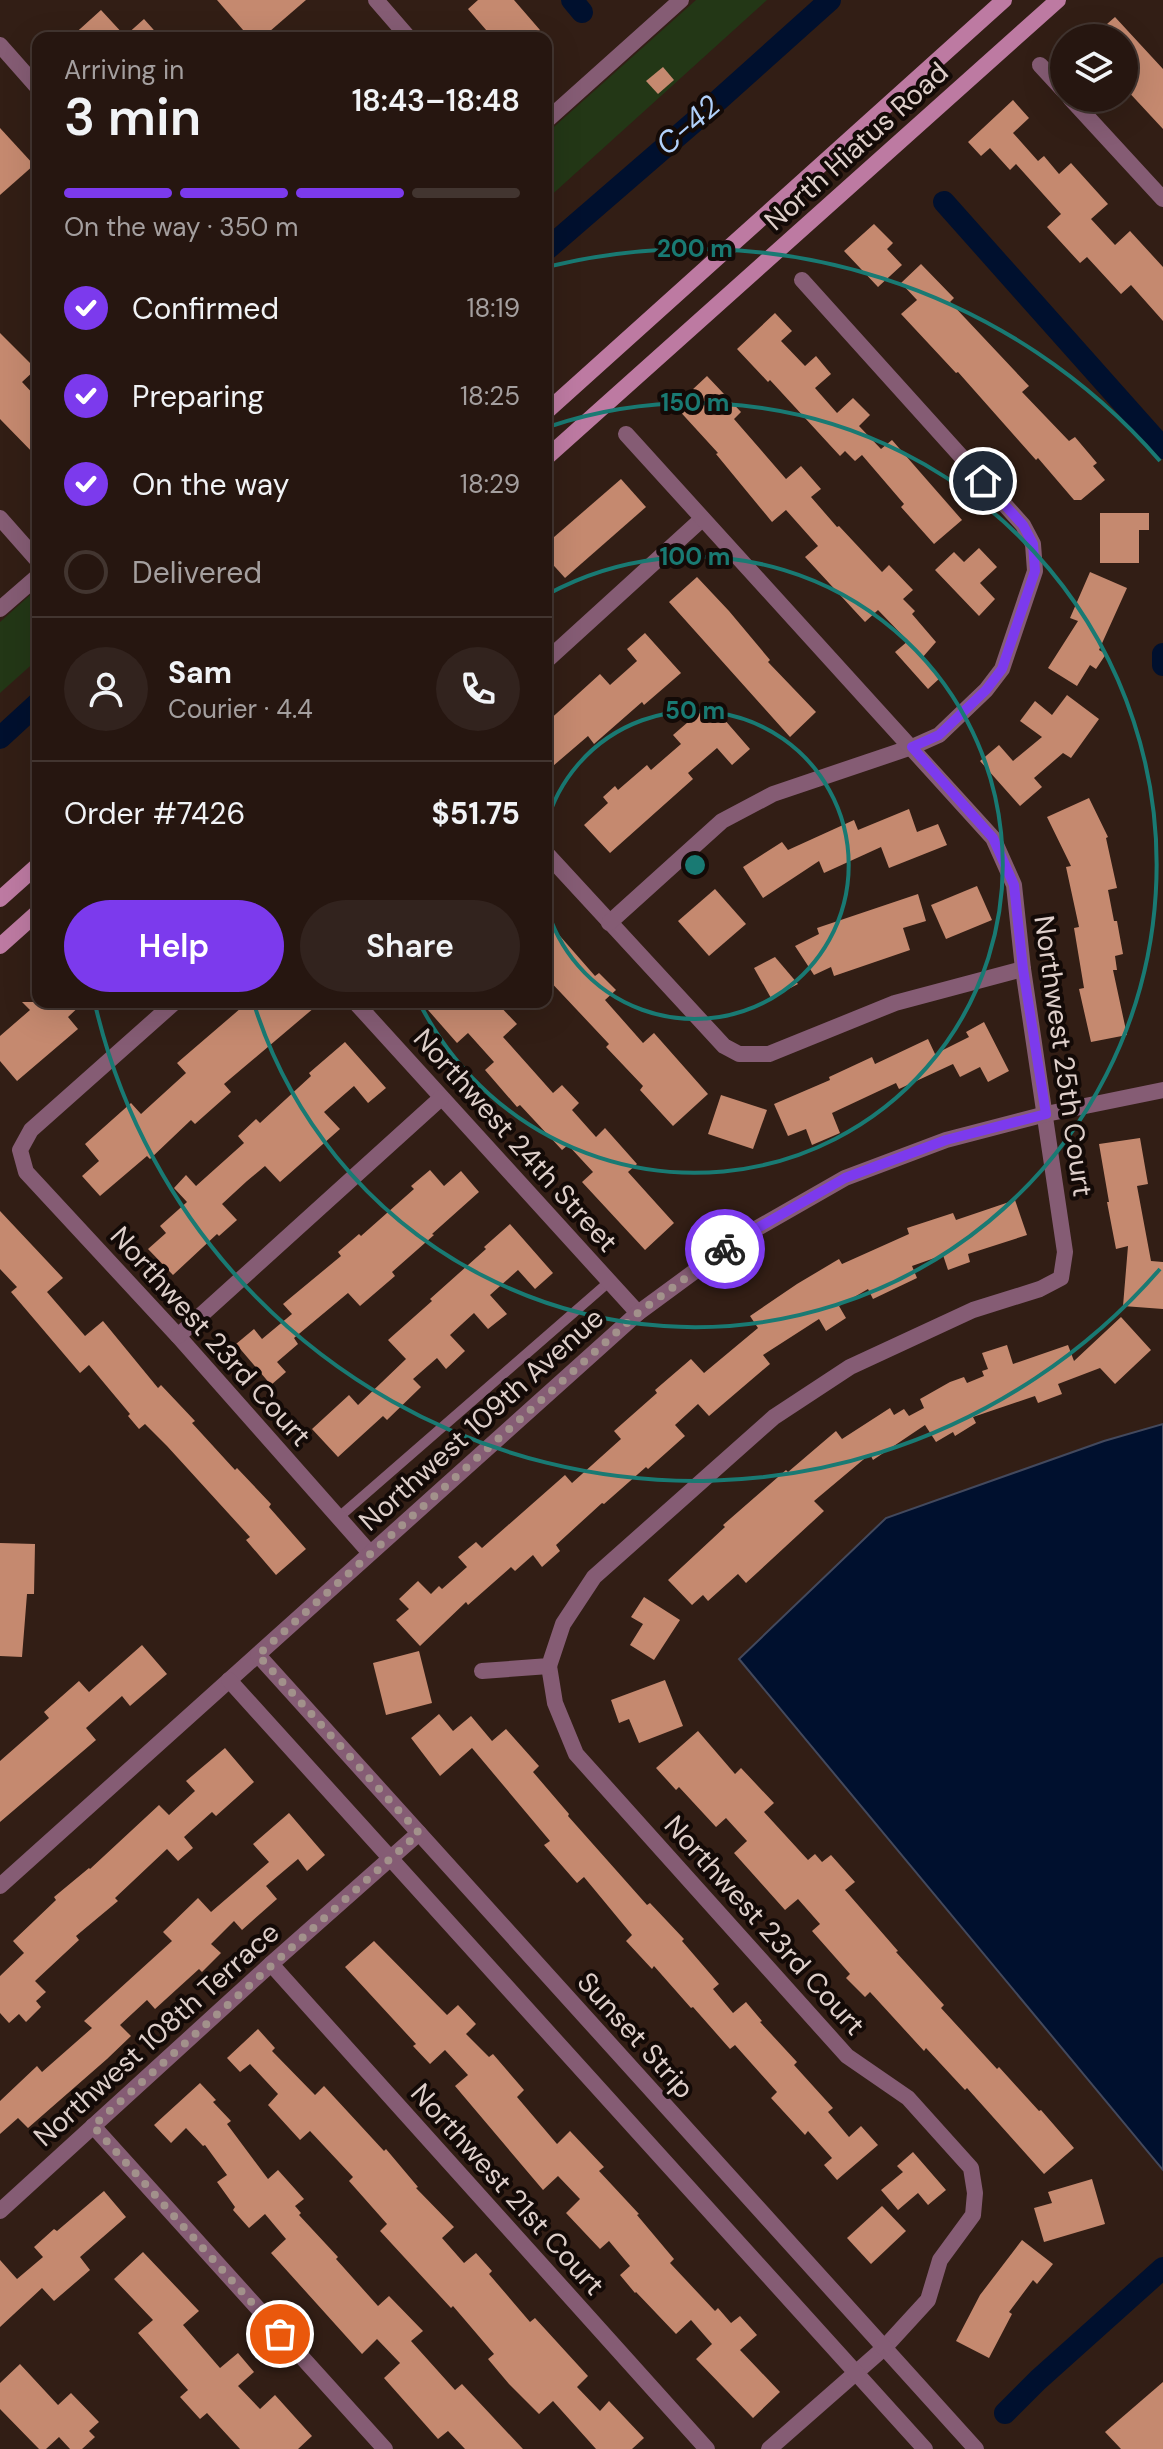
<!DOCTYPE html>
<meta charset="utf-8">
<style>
:root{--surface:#261610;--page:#32231e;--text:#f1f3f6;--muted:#a49f9f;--line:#423530;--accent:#7c3aed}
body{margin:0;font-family:"DM Sans",sans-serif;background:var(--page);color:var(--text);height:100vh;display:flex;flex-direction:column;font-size:30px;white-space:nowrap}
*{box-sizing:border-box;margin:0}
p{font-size:26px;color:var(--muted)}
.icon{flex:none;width:44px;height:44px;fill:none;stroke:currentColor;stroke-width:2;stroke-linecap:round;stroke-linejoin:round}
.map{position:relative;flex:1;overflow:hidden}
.sheet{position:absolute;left:32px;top:32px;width:520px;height:976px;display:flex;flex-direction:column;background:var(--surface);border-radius:16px;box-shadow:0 8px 32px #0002,0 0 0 2px var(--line)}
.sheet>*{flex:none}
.fabs{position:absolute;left:1050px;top:24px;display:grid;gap:16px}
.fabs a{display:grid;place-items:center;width:88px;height:88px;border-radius:50%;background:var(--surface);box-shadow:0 8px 32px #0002,0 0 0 2px var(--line);font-size:40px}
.pin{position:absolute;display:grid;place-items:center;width:68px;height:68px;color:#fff;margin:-34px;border:4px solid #fff;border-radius:50%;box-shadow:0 2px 8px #0007}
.courier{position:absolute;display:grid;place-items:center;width:80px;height:80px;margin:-40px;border:6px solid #7c3aed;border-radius:50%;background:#fff;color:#222;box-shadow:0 2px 10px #0007}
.summary em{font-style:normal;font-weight:600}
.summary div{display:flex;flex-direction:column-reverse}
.summary{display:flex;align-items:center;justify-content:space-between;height:136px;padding:0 32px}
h1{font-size:52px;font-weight:600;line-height:60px}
.bar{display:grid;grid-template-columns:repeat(4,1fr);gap:12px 8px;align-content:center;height:96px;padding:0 32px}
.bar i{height:10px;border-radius:6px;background:var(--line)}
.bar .on{background:var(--accent)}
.bar p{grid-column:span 4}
.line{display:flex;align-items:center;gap:20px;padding:0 32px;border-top:2px solid var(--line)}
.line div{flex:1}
.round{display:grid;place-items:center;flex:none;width:84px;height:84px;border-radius:42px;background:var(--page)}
ol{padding:0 32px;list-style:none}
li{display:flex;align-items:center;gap:24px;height:88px}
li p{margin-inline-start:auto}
li .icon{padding:8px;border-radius:50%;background:var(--accent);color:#fff;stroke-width:4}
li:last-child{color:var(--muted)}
li i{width:44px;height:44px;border:4px solid var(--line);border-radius:50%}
.cta{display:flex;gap:16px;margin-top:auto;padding:16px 32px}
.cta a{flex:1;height:92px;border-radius:48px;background:var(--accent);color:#fff;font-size:32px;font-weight:600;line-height:92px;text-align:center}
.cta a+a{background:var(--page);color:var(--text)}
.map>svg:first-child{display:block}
.green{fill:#233716}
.water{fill:#00102e;stroke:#43495d;stroke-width:2}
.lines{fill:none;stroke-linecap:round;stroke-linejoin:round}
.canal{stroke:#00102e;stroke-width:22}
.building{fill:#c5896f}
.service{stroke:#855c74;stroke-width:10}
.minor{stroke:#855c74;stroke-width:16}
.tertiary{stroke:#855c74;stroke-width:16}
.secondary{stroke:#bd7aa2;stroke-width:16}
.done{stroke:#a2918b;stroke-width:8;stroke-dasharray:0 14.4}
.route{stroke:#7c3aed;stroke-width:10}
.ring{fill:none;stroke:#197a73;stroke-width:4}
.labels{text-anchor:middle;stroke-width:8;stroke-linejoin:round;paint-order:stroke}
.street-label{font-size:28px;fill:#decfca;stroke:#130a07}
.water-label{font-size:30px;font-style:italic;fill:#b1d1fb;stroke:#130a07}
.centre{fill:#197a73;stroke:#130a07;stroke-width:4}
.ring-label{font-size:24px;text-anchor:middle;font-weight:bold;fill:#197a73;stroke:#130a07;stroke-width:8;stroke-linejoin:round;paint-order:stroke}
</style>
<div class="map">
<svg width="1163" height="2449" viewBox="0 0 1163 2449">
<rect width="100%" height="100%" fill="#321e15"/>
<!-- green -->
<g class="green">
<polygon points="696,0 767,0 546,200 546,134"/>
<polygon points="38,588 38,659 0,693 0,622"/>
</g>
<!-- water -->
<polygon class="water" points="1163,1424 1163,2170 739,1659 886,1518 1104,1441"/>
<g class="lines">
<!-- canal -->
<g class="canal">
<polyline points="572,0 582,12"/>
<polyline points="944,202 1163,448"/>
<polyline points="546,250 694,122 830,0"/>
<polyline points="1163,654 1163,665"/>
<polyline points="0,738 38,703"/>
<polyline points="1005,2413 1038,2380 1163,2268"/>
</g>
</g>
<!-- building -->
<g class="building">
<polygon points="217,0 306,0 262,38 250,38"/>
<polygon points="478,0 514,0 540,30 532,38 512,38 505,30 493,38 468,9"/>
<polygon points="101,10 125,36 144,19 161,38 70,38"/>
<polygon points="1115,17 1163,69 1163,129 1124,87 1124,38 1091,38"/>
<polygon points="663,67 674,80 658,94 646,81"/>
<polygon points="1013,100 1029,118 1013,133 1038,161 1044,156 1059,174 1071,163 1108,204 1091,219 1115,245 1130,231 1163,267 1163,321 1131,285 1121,294 1087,257 1080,263 1047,227 1061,214 1016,164 1010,170 990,148 981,156 968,142"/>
<polygon points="0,128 34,165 0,195"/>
<polygon points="874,224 893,243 887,249 902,265 878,287 844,251"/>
<polygon points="921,264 954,298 950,302 1029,386 1022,392 1069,441 1075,437 1097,463 1093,466 1105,480 1081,500 1074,500 1038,458 1036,460 958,372 956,373 901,314 917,300 901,283"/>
<polygon points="775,313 792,331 781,341 805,366 816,356 831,374 815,388 837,413 853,398 870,415 859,426 881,449 892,440 962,520 934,544 901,507 904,504 862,455 855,461 845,451 840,456 770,380 768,382 737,349"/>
<polygon points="0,333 36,369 22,382 38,399 38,458 0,419"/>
<polygon points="707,376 741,412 734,419 786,479 801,466 821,489 811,497 837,527 839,526 882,572 889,565 913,590 903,599 915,611 912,614 936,642 922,658 940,678 928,689 895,652 908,641 878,610 865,622 805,557 818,546 786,510 772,522 716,454 718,453 675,406"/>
<polygon points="621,479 646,507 565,578 546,557 546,544"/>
<polygon points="1100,513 1149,513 1149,530 1139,530 1139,563 1100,563"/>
<polygon points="979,548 997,567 980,583 995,599 979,616 935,570 954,552 964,562"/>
<polygon points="1090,572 1127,588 1099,650 1106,654 1096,669 1090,665 1077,686 1048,668 1078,621 1070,618"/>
<polygon points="697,577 729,611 770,660 768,662 816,712 790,737 669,602"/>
<polygon points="645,633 681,673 644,705 642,702 594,744 588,736 546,772 546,723 600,674 610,685 637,661 627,649"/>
<polygon points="1067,695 1099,719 1071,758 1063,753 1034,778 1042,787 1020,806 980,761 999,745 1013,761 1042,737 1020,721 1035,701 1052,715"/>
<polygon points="710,703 750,749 732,765 717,748 688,773 693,779 610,853 584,825 608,803 603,797 615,786 618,790 647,765 651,770 681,744 673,735"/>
<polygon points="1089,798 1108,837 1106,838 1117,888 1108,890 1114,921 1117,921 1123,954 1115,956 1117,970 1113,970 1127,1035 1091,1042 1079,989 1084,988 1074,928 1079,927 1066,867 1071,866 1047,817"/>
<polygon points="909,809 917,832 938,824 947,845 889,868 881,847 824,873 819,861 763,898 743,867 782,842 788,850 854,820 858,830"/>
<polygon points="977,886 992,920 946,939 931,905"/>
<polygon points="715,889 746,924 709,956 678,921"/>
<polygon points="918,894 926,921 903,928 910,950 834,976 831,967 814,975 795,946 819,934 817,928"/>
<polygon points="546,920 595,976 599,973 616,990 605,1000 643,1043 654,1033 708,1094 673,1126 640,1090 643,1086 606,1047 609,1044 546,977"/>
<polygon points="775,957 798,984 771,998 754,968"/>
<polygon points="22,1002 84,1002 68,1017 78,1029 17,1081 0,1061 0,1036 30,1010"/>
<polygon points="248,1002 321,1002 224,1084 231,1092 195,1124 191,1120 150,1159 147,1156 100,1196 82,1176 99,1161 85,1144 131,1103 141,1114 186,1073 177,1063"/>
<polygon points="421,1002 496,1002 517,1024 503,1037 553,1093 562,1085 579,1103 572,1110 596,1137 605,1128 637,1164 628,1172 674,1223 645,1250 582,1182 593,1172 568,1145 562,1150 520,1105 517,1107 485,1070 494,1062 468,1033 457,1043"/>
<polygon points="984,1022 1009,1071 988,1082 980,1067 960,1077 953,1064 899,1089 896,1083 832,1113 840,1133 812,1145 806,1129 788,1136 774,1104 830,1080 829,1077 872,1057 875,1064 928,1039 935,1054 969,1037 966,1032"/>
<polygon points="345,1042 386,1088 368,1103 354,1086 324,1112 340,1129 280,1182 265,1166 247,1181 222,1204 237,1220 219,1236 217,1234 173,1275 148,1249 166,1233 160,1226 187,1202 174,1188 186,1175 196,1186 244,1143 238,1136 256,1119 260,1123 311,1076 309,1073"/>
<polygon points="721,1095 767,1110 753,1149 708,1134"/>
<polygon points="1140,1138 1148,1184 1137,1186 1151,1261 1163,1262 1163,1309 1123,1306 1128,1246 1116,1249 1107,1202 1109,1202 1099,1144"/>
<polygon points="430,1170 444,1186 461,1171 479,1192 432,1234 434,1235 392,1272 395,1276 360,1306 348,1293 294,1338 298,1344 277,1362 286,1372 271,1385 236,1344 254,1329 262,1339 292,1314 283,1304 341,1256 338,1252 359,1234 361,1236 414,1189 411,1186"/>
<polygon points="1015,1200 1027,1235 968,1254 970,1262 948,1270 943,1255 912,1266 917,1278 873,1299 868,1289 839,1306 846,1318 826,1331 819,1319 763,1355 770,1364 709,1416 698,1404 675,1425 685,1436 648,1469 646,1467 604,1504 602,1503 556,1545 560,1551 542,1567 533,1555 515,1571 511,1567 468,1605 466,1602 420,1646 396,1620 409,1609 399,1599 418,1581 431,1594 439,1586 442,1589 467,1567 458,1557 476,1542 482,1548 565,1475 572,1483 621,1439 614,1431 657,1393 655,1390 691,1359 704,1373 758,1328 750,1316 797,1284 839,1259 842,1264 909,1234 907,1228 953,1213 956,1220"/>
<polygon points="0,1211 63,1278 47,1292 85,1336 103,1321 158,1388 161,1385 195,1421 192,1423 235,1470 237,1468 271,1504 269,1507 306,1549 276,1575 246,1540 250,1537 167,1446 145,1424 139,1429 128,1416 130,1414 89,1365 80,1373 11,1292 17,1287 0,1269"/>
<polygon points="510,1224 553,1273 535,1289 518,1270 490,1295 507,1314 488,1329 474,1313 450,1335 465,1351 446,1369 437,1358 413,1379 421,1387 387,1420 383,1416 338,1457 312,1429 349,1395 358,1405 406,1359 388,1340 432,1301 430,1299 486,1249 484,1247"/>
<polygon points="1121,1317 1151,1350 1115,1384 1100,1368 1058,1384 1062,1394 1038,1403 1035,1396 973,1417 976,1423 955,1436 953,1432 936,1442 925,1425 873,1460 870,1454 814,1501 824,1511 746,1583 738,1574 708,1601 703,1595 692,1605 668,1580 725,1527 723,1525 786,1470 788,1472 836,1431 842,1439 890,1408 894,1415 904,1409 909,1416 924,1408 920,1399 950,1382 964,1377 967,1383 984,1376 982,1371 988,1369 982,1353 1007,1345 1013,1364 1068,1345 1074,1361"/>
<polygon points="0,1543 35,1544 34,1594 27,1594 22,1657 0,1656"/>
<polygon points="644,1597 680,1620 654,1660 630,1645 643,1624 631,1617"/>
<polygon points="142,1645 167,1674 130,1706 122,1696 86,1728 96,1740 0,1822 0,1761 49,1718 44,1712 79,1681 89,1692"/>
<polygon points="419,1651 432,1703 386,1715 373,1663"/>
<polygon points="665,1680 683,1726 639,1743 629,1719 619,1723 611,1700"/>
<polygon points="439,1714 453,1731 471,1716 492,1741 506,1729 539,1766 533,1772 569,1814 568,1816 647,1905 650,1903 684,1939 682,1941 719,1984 713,1989 733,2013 746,2002 762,2021 760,2022 797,2062 794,2065 833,2108 828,2112 849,2137 861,2126 878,2145 837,2180 824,2165 832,2158 808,2131 805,2135 771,2098 777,2092 735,2045 730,2049 693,2007 691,2008 654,1966 652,1969 626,1941 632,1935 584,1877 577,1883 544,1845 550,1841 472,1748 440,1776 411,1738"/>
<polygon points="698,1731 735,1774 741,1768 774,1803 764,1812 808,1860 815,1854 822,1862 831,1855 855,1882 845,1890 898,1951 896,1952 944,2005 941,2008 997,2069 999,2067 1039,2111 1041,2110 1074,2148 1044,2174 967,2088 965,2090 926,2048 924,2051 870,1992 865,1997 846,1978 850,1974 812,1931 820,1924 798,1899 785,1910 734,1853 747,1841 726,1818 716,1827 679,1787 676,1790 656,1768"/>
<polygon points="225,1748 254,1782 216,1816 212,1812 184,1837 193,1848 178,1861 167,1849 115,1898 118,1901 76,1936 79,1940 35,1981 46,1992 36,2001 41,2007 26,2022 19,2014 9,2023 0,2013 0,1976 24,1953 13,1941 56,1900 54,1897 89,1868 90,1869 159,1805 169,1815 195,1791 186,1781"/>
<polygon points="289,1813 325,1855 307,1871 298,1859 266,1886 277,1899 242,1930 234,1921 211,1944 221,1953 202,1972 199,1969 155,2009 147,2000 120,2025 131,2036 107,2059 28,2128 18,2118 0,2134 0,2101 37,2066 42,2072 92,2028 84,2021 172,1941 163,1932 198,1898 211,1912 269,1862 253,1844"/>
<polygon points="374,1941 447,2015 458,2005 476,2024 466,2034 489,2057 493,2054 524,2090 517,2097 557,2144 570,2131 604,2167 599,2171 639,2214 637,2215 674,2259 670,2263 715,2311 718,2308 731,2323 740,2316 757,2335 740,2350 780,2392 753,2418 696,2359 712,2344 691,2320 676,2334 636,2292 635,2293 620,2275 630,2266 609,2241 600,2249 566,2213 580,2199 558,2176 543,2190 455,2086 468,2075 445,2050 430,2064 413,2046 416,2044 345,1967"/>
<polygon points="258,2029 275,2048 272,2051 315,2095 324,2086 384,2151 386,2149 418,2187 416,2188 454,2227 442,2238 464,2263 476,2253 492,2271 489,2274 530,2322 535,2318 588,2376 577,2387 600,2411 609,2401 644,2438 632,2449 596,2449 553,2401 539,2414 509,2384 488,2359 494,2354 453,2306 451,2308 380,2231 387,2224 349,2181 353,2177 310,2131 300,2140 268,2105 278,2094 250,2064 240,2072 227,2058"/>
<polygon points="200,2083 216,2100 213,2102 231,2121 227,2124 268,2179 278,2170 304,2199 295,2206 301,2213 299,2215 338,2257 336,2259 378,2306 389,2296 423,2331 411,2341 455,2390 462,2384 523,2449 465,2449 448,2431 438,2439 384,2378 400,2363 377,2339 362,2354 271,2253 286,2239 265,2214 249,2228 233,2210 235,2207 217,2182 227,2175 205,2145 203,2146 186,2128 171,2143 154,2125"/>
<polygon points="913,2152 946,2190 928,2205 918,2193 898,2210 881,2190 903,2172 897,2166"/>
<polygon points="1092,2179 1105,2224 1044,2242 1034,2208 1052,2203 1048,2192"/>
<polygon points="104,2191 126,2217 80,2257 90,2270 54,2301 42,2288 0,2327 0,2260 17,2279 43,2257 34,2247 54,2229 57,2231"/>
<polygon points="882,2206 906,2231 871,2264 847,2238"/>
<polygon points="1022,2240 1053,2264 1037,2284 1033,2280 1009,2312 1012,2314 989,2358 956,2341 980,2295"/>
<polygon points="143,2252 199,2311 183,2325 220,2368 238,2353 254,2372 238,2386 260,2409 275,2395 312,2436 298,2449 240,2449 207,2413 200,2419 180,2397 188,2390 138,2333 153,2320 114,2279"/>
<polygon points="20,2364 58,2405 71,2393 99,2422 89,2431 95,2437 82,2449 70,2449 59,2437 46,2449 39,2449 0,2409 0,2383"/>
<polygon points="1163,2382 1163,2449 1121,2449 1105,2432"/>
</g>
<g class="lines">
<!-- service -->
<polyline class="service" points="339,1517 610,1281"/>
<!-- minor -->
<g class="minor">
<polyline points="376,0 409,38"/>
<polyline points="0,45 38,88"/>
<polyline points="1040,65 1064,91"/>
<polyline points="1070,98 1163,199"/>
<polyline points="546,121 681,0"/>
<polyline points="0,518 38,561"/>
<polyline points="0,609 38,576"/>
<polyline points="546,661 702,519"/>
<polyline points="546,853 724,1046 739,1054 769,1054 895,1003 1023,969"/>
<polyline points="609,923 722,821 773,794 912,747 939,735 986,690 1002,669 1035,571 1033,544 1023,525 802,280"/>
<polyline points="175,1002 31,1130 20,1150 26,1172 178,1336 370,1553"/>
<polyline points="355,1002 638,1313"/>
<polyline points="178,1336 441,1098"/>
<polyline points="549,1666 555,1703 576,1754 847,2056 908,2098 971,2168 975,2193 973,2215 940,2260 928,2300 884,2348 769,2449"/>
<polyline points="482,1671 549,1666 563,1624 594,1577 774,1417 850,1367 973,1310 1040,1289 1061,1278 1065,1252 1023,969 1014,885 993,838 626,434"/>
<polyline points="0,1886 638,1313 740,1238 845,1178 946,1140 1046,1114 1163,1090"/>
<polyline points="271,1964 707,2449"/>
<polyline points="93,2126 385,2449"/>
<polyline points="0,2211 271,1964 419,1833"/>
</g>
<!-- tertiary -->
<g class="tertiary">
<polyline points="258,1655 976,2449"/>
<polyline points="229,1680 925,2449"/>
</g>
<!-- secondary -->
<g class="secondary">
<polyline points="546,412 1004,0"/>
<polyline points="546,458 1058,0"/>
<polyline points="0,899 38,865"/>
<polyline points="0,946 38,912"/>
</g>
</g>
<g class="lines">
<!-- done -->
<polyline class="done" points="280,2334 93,2126 419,1833 258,1655 638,1313 725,1249"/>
<!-- route -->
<polyline class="route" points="725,1249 740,1238 845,1178 946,1140 1046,1114 1023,969 1014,885 993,838 912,747 939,735 986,690 1002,669 1035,571 1033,544 1023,525 983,481"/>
</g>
<!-- distance rings -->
<g class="ring">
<path d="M546 825A154 154 0 1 1 546 905"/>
<path d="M548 594A308 308 0 1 1 419 1002"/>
<path d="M548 427A462 462 0 1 1 254 1004"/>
<path d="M1160 1269A616 616 0 0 1 95 1004M551 266A616 616 0 0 1 1160 461"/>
</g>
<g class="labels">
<!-- street labels -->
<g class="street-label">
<text transform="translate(856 146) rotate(-42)" y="10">North Hiatus Road</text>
<text transform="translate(1064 1056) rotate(82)" y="10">Northwest 25th Court</text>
<text transform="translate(516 1140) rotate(48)" y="10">Northwest 24th Street</text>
<text transform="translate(211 1336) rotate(48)" y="10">Northwest 23rd Court</text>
<text transform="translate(481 1419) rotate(-42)" y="10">Northwest 109th Avenue</text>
<text transform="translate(765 1925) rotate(48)" y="10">Northwest 23rd Court</text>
<text transform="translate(156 2034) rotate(-42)" y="10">Northwest 108th Terrace</text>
<text transform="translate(636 2035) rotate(48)" y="10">Sunset Strip</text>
<text transform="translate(508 2189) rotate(48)" y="10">Northwest 21st Court</text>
</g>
<!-- water labels -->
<g class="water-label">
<text transform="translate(688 125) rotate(-41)" y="10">C-42</text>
</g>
</g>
<circle cx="695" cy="865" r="12" class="centre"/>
<g class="ring-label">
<text x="695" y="257">200 m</text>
<text x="695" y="411">150 m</text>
<text x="695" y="565">100 m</text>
<text x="695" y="719">50 m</text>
</g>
</svg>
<div class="fabs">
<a><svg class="icon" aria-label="layers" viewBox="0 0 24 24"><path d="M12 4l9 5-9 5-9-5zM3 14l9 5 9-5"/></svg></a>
</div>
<div class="pin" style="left:280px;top:2334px;background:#ea580c"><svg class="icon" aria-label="bag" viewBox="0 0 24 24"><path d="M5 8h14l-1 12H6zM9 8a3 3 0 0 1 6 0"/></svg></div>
<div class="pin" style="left:983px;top:481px;background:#1f2937"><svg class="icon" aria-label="home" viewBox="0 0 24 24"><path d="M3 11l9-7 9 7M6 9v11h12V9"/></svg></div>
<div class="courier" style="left:725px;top:1249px"><svg class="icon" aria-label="bike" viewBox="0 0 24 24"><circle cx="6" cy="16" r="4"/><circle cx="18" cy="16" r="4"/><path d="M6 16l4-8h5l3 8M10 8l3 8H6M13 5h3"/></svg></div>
<section class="sheet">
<div class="summary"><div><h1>3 min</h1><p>Arriving in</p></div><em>18:43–18:48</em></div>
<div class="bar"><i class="on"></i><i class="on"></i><i class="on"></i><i></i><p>On the way · 350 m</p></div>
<ol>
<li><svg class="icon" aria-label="check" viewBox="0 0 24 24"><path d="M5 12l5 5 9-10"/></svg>Confirmed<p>18:19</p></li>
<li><svg class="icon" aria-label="check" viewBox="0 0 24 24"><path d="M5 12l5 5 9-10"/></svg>Preparing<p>18:25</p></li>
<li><svg class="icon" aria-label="check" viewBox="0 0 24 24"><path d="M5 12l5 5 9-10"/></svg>On the way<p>18:29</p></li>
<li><i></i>Delivered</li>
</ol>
<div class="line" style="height:144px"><a class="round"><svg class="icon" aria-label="person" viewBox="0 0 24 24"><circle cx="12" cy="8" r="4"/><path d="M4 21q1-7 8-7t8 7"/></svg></a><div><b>Sam</b><p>Courier · 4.4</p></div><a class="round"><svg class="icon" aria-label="phone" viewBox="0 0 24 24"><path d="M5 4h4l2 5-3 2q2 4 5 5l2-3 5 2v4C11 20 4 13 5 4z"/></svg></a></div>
<div class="line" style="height:104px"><div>Order #7426</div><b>$51.75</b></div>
<div class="cta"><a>Help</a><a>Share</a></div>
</section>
</div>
